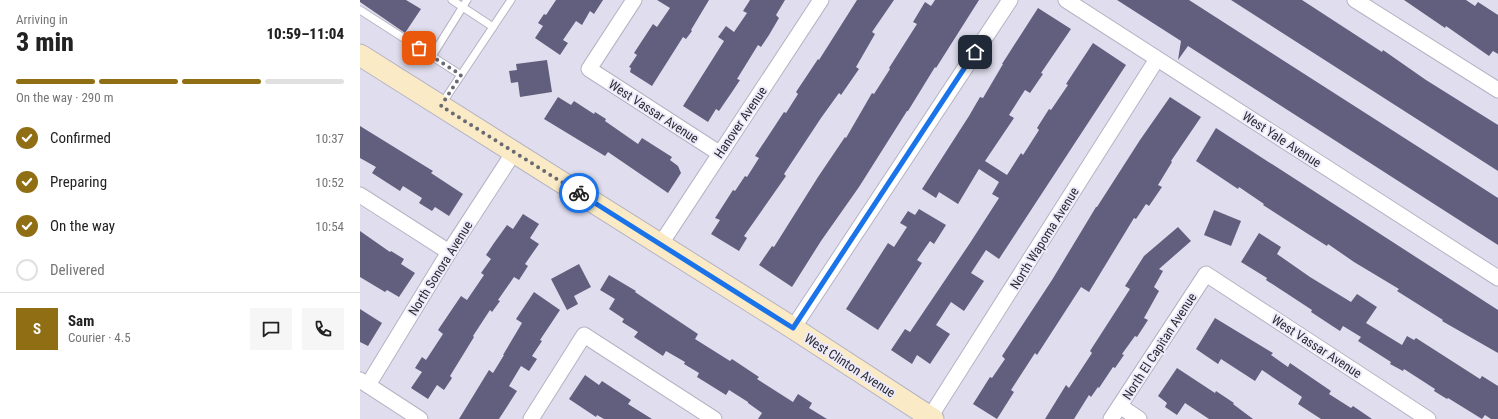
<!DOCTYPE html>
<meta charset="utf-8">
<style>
:root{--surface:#fff;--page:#f6f6f6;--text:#222;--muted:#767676;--line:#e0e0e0;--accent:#906e13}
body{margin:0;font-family:"Roboto Condensed",sans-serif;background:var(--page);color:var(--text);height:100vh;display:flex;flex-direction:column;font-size:15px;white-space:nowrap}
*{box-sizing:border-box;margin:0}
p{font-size:13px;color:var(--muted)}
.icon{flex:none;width:22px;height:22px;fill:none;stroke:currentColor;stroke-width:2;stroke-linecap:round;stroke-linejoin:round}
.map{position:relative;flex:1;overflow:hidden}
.sheet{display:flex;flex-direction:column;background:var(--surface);width:360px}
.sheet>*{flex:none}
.pin{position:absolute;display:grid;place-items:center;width:34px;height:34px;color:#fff;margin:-17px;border-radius:8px;box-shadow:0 2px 6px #0006}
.courier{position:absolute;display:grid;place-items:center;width:40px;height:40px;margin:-20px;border:3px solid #1a73e8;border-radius:50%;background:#fff;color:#222;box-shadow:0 1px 5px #0007}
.overview em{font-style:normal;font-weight:800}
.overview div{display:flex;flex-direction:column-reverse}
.overview{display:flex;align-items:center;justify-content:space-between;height:68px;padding:0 16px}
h1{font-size:26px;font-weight:800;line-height:30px}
.bar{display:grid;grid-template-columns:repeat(4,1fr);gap:6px 4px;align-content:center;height:48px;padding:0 16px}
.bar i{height:5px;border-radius:3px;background:var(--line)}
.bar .active{background:var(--accent)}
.bar p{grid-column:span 4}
.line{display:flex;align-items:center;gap:10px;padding:0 16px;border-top:1px solid var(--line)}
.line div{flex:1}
.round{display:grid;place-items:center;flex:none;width:42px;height:42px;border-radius:0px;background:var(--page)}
ol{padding:0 16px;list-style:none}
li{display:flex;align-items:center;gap:12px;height:44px}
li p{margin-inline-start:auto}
li .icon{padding:4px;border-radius:50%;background:var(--accent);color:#fff;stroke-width:4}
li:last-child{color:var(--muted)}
li i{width:22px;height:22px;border:2px solid var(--line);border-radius:50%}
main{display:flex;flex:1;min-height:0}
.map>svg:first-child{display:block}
.building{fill:#625e7e}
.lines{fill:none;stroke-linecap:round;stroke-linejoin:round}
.service-casing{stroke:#b5b3c3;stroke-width:9}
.minor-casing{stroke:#b5b3c3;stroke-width:17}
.secondary-casing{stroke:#b5b3c3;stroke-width:23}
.service{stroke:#fff;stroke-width:7}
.minor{stroke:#fff;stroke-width:15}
.secondary{stroke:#faebc6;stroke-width:21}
.done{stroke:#6a6a73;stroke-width:4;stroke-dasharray:0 7.2}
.route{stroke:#1a73e8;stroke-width:5}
.labels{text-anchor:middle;stroke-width:4;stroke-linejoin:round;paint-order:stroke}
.street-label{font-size:13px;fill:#2b2b31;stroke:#edebfb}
</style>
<main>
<section class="sheet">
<div class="overview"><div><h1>3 min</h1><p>Arriving in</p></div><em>10:59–11:04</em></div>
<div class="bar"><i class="active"></i><i class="active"></i><i class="active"></i><i></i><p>On the way · 290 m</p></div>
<ol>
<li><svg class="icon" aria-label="check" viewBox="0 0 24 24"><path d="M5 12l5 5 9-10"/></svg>Confirmed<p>10:37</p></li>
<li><svg class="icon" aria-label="check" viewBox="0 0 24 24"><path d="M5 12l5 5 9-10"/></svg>Preparing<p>10:52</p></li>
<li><svg class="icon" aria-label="check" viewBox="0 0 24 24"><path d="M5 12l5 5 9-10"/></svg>On the way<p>10:54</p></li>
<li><i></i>Delivered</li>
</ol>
<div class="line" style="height:72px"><b class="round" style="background:var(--accent);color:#fff">S</b><div><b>Sam</b><p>Courier · 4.5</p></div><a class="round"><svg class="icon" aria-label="chat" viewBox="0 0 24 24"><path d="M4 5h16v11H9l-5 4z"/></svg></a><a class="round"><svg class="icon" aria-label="phone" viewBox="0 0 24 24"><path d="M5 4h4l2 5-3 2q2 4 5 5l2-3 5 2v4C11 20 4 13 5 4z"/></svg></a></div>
</section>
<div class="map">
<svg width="1138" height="419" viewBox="0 0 1138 419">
<rect width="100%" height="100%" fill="#e0deee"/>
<!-- building -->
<g class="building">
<polygon points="0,0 46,0 61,9 45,33 0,2"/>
<polygon points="196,0 243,0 234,14 230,11 222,25 216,21 203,40 208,43 200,55 175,38 183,26 178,23 184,14 186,15"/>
<polygon points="297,0 349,0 331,30 332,31 326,39 323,37 292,86 270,72 271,68 269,67 277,55 274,53 293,24 297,27 310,8"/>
<polygon points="390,0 425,0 416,15 419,18 409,35 401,47 398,45 377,79 380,80 372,92 359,111 356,109 348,122 323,106 364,41 358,37 366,26 374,32 387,13 383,11"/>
<polygon points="497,0 534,0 512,32 515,34 496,67 499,69 481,95 479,93 461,118 424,174 426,176 384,236 387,238 379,251 351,234 360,220 355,218 373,190 375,191 385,176 387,177 399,158 395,156 424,112 426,113 438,94 436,92 458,59 459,60"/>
<polygon points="575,0 619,0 576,68 575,67 548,111 547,111 499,187 461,241 432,287 399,265 412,246 414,247 458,177 485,137 486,138 512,93 514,94 530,69 529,68 557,24 553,22 565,2 571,6"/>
<polygon points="757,0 829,0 1096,171 1138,198 1138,245 828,46 818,60 821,41"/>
<polygon points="871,0 942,0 1022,52 1023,50 1066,80 1138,125 1138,171"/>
<polygon points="1044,0 1106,0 1115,6 1118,2 1138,15 1138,54 1133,51 1129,56 1086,26 1085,28"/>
<polygon points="678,8 711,29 681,73 683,74 670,93 665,90 649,115 654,118 625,161 647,175 661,153 663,155 679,130 677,128 689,109 691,110 708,85 706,84 733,43 766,65 639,259 626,250 611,273 624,281 604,311 591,302 576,325 590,334 570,364 557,355 552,364 531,350 545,329 550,332 610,243 639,198 632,194 639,182 619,169 598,204 579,192 576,198 562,189 609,116 620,97 623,98 643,64 642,64"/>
<polygon points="187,60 192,92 160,97 158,82 151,83 149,71 157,70 156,64"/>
<polygon points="198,97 211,105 214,101 234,114 235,112 246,119 245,121 278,144 282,138 312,157 310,160 318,166 321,173 308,193 248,152 245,156 184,119"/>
<polygon points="810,97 841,117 811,161 812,162 798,185 802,187 789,206 786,204 776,219 774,218 729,292 721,287 677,355 675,353 651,390 654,392 637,419 613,404 630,377 632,378 645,359 642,356 692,280 736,207 737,207 780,140"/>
<polygon points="0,126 73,171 71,173 103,194 89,216 75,207 72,211 59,203 62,198 43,186 40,191 12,173 16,167 0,158"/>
<polygon points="856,128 1138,310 1138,353 1082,321 1083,320 1037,291 1039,289 994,262 968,244 967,246 948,234 903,205 904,204 879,187 878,189 836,161"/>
<polygon points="559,209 586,225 574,244 570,241 557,260 562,263 518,330 486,309 528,243 534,247 547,227 540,223 548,211 555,215"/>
<polygon points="854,210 881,221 871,246 844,235"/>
<polygon points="163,214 179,224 170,238 179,244 165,264 168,266 159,280 154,277 138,300 140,301 132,312 130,310 113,336 114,337 90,376 92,378 84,390 77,385 68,399 51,388 62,372 55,368 62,357 66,360 83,334 78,330 101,296 107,300 124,275 121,273 131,259 126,255 134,243 147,225 153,229"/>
<polygon points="818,227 831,241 799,269 803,271 794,287 799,291 784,318 788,320 777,337 775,336 762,354 764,355 755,368 753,367 739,388 738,387 731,397 729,395 714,419 685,419 706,385 709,388 732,353 730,351 770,289 765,286 784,256"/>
<polygon points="0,231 30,252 31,251 44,259 41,264 55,273 39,297 27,290 25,292 0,277"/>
<polygon points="899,233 921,247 917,254 950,277 991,302 997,294 1017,307 1006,323 1042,345 1047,336 1054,340 1056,338 1120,379 1122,376 1138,386 1138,419 1131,419 1125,415 1122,419 1088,398 1087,399 1074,391 1075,389 1044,369 1043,371 1030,364 1031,362 998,341 1001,337 983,326 980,331 951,312 952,310 906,280 907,278 881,262"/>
<polygon points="219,264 231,287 214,296 218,304 207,310 191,279"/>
<polygon points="249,275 276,291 275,292 338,334 335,339 370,361 372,359 399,377 397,379 433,402 438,394 452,403 449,408 467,419 398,419 402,413 388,403 388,402 369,390 366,395 337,377 339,373 324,364 325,362 306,351 303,356 274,337 278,332 262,322 264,319 249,309 255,299 240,290"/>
<polygon points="174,292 200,310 180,340 182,341 172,356 177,359 169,371 161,366 149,386 157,391 139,419 99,419 129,370 133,373 144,355 143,355 162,323 156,319"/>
<polygon points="0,309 22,323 8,346 0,342"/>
<polygon points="855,318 913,353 911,355 928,367 930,363 971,391 969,394 991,408 993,406 1012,419 961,419 938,404 942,397 902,370 895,381 861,359 858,364 836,349"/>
<polygon points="817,368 855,393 856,391 874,403 873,404 893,419 849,419 825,403 817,415 805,407 807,403 798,396"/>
<polygon points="225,375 239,385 242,381 271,400 268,404 292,419 244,419 237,415 236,417 209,399"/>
</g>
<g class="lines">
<defs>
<g id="service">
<polyline points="92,0 133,27"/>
<polyline points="0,10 101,75"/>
<polyline points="72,56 107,0"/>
<polyline points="81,105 151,0"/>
</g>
<g id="minor">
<polyline points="274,0 229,69 359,153"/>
<polyline points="706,0 1138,278"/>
<polyline points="995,0 1138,90"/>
<polyline points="0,195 89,252"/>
<polyline points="300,245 461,0"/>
<polyline points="433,328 650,0"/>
<polyline points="0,380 60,419"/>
<polyline points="8,385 89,252 154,152"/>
<polyline points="760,406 779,419"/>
<polyline points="570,417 797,59"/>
<polyline points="171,419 224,335 354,419"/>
<polyline points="751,419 846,274 1068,419"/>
</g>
<polyline id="secondary" points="0,55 433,328 573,419"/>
</defs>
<!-- service casing -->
<use href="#service" class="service-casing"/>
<!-- minor casing -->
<use href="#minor" class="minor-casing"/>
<!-- secondary casing -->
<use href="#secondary" class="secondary-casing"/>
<!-- service -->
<use href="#service" class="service"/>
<!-- minor -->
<use href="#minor" class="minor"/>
<!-- secondary -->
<use href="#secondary" class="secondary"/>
</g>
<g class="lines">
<!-- done -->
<polyline class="done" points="59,48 101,75 81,106 219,193"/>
<!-- route -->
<polyline class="route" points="219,193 433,328 615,52"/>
</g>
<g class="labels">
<!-- street labels -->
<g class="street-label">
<text transform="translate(294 111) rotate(33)" y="5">West Vassar Avenue</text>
<text transform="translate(380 122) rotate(-56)" y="5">Hanover Avenue</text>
<text transform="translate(922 139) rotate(33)" y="5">West Yale Avenue</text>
<text transform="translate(684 238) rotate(-58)" y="5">North Wapoma Avenue</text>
<text transform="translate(80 268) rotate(-58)" y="5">North Sonora Avenue</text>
<text transform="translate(799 346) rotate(-57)" y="5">North El Capitan Avenue</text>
<text transform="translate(957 346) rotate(33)" y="5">West Vassar Avenue</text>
<text transform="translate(490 365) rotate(33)" y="5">West Clinton Avenue</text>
</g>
</g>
</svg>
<div class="pin" style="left:59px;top:48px;background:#ea580c"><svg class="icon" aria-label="bag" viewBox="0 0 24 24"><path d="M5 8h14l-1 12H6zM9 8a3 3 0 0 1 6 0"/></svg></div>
<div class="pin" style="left:615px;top:52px;background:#1f2937"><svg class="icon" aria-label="home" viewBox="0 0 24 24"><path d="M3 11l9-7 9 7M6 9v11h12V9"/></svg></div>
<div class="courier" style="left:219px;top:193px"><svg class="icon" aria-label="bike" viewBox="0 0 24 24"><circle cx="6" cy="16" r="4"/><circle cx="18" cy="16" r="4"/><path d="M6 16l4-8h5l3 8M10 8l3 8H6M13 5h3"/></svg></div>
</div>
</main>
